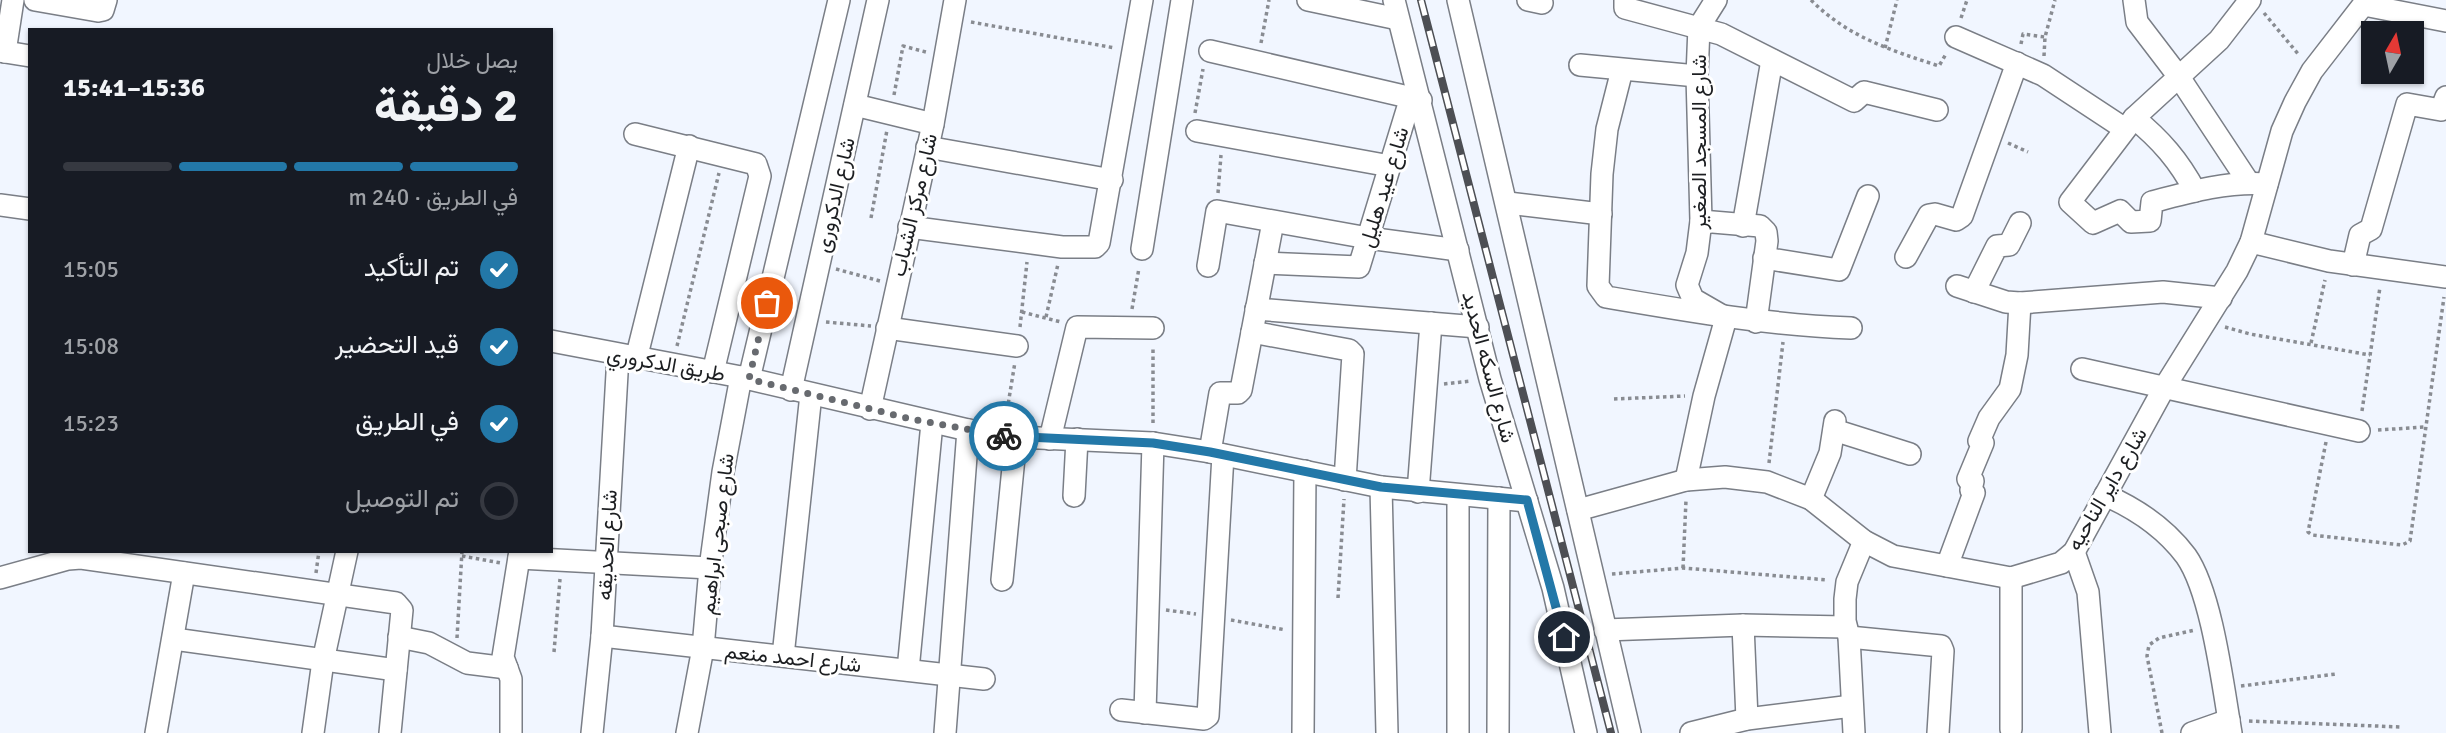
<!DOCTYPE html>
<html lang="ar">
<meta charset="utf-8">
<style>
:root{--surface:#171b24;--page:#20242c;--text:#f1f3f6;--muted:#9ea1a6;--line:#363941;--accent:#2378a8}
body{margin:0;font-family:Signika,Vazirmatn,sans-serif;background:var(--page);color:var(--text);direction:rtl;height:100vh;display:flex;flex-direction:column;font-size:26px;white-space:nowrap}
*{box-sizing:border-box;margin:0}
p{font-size:23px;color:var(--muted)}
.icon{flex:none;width:38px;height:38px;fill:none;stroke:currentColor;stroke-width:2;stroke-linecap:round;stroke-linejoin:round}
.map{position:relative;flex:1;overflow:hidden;direction:ltr}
.side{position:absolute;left:28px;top:28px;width:525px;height:525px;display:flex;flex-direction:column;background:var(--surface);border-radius:0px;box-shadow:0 2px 5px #0004;direction:rtl}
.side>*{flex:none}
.needle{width:46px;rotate:9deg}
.tools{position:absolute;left:2361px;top:21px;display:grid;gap:14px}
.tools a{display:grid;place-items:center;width:63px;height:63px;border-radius:0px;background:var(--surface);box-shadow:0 2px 5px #0004;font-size:35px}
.pin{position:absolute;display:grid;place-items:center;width:60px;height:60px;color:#fff;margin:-30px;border:4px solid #fff;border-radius:50%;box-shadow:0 2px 7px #0007}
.courier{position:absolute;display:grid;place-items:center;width:70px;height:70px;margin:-35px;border:5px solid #2378a8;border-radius:50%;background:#fff;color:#222;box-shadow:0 2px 9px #0007}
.headline em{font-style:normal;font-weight:800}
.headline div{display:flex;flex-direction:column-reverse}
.headline{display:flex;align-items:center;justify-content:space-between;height:119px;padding:0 35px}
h1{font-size:46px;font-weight:800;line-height:52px}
.bar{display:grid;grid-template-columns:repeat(4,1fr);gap:10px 7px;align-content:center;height:84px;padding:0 35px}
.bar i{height:9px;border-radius:5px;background:var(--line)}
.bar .current{background:var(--accent)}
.bar p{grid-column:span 4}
ol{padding:0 35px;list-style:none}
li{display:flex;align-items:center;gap:21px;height:77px}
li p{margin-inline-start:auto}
li .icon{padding:7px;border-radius:50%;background:var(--accent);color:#fff;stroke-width:4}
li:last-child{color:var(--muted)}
li i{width:38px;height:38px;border:4px solid var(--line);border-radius:50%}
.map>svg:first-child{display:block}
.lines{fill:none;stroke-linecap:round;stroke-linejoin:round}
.street-casing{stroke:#7a7e86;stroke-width:24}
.path{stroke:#898c92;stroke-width:3.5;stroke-dasharray:3.5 3.5;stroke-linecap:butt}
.street{stroke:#fff;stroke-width:21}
.rail-casing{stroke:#4d4f54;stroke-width:8}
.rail{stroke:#fff;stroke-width:5;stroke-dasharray:16;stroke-linecap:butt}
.done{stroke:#676a6f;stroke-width:7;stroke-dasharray:0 12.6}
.route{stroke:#2378a8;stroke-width:9}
.labels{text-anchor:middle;stroke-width:6;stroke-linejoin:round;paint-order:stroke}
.street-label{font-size:21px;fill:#1c1e21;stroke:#fff}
</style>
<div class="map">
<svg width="2446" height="733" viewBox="0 0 2446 733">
<rect width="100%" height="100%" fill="#f1f6ff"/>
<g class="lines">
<defs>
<g id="street">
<polyline points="35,0 98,11 103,10 106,0"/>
<polyline points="1308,0 1398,19"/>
<polyline points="1394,0 1490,379 1553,588 1586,733"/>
<polyline points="1458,0 1630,733"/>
<polyline points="1528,0 1542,3"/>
<polyline points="1625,0 1625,8 1721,34 1854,101 1864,92 1937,110"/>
<polyline points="2134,0 2137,22 2179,77 2249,183"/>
<path d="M2250,0L2219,40L2134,118L2070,202L2093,223L2120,211L2131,222L2150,221L2152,202C2189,192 2228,181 2267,184"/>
<polyline points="2364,5 2446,21"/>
<polyline points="1956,37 2043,75 2125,129"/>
<polyline points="0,51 30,56"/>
<polyline points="1210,51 1421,100"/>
<polyline points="5,52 13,0"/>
<polyline points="1580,65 1697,76"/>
<path d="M1622,70L1607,129L1602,174L1598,286L1606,297C1688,311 1768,325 1851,328"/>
<polyline points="855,105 933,124"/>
<path d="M2134,118C2161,140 2179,161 2195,191"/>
<polyline points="1197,131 1390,166"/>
<polyline points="635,134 756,164 760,176 713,372"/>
<polyline points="927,147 1112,180"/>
<polyline points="1508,203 1601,214"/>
<polyline points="0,205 30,209"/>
<polyline points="1701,221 1760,226 1766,232 1767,241 1756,322"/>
<polyline points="1743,226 1772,60"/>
<polyline points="909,227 1062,247 1095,247 1099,243 1142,0"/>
<polyline points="2251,242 2329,261 2446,277"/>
<polyline points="1142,249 1182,0"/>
<polyline points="1906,257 1929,215 1935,214 1956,220 1962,216 2017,63"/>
<polyline points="1764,258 1839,270 1868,196"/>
<polyline points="1265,263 1359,267 1411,97"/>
<polyline points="2353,265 2360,235 2371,229 2407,104 2441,110 2446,97"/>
<polyline points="1208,266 1217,211 1368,238 1458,250"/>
<polyline points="1957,286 2006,302 2020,303 2163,292 2221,298"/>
<polyline points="1974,292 1997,246 2009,245 2020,223"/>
<polyline points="1256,309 1478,327"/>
<polyline points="887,328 1017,346"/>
<polyline points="1252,332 1349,350 1353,354 1345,480"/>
<polyline points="551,341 741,377 968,430 1016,437 1153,443 1210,452 1381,487 1527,501"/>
<polyline points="636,359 689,146"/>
<polyline points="2082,369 2359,431"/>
<polyline points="749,379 839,0"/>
<polyline points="791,390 878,0"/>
<polyline points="870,409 933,124 955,0"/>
<polyline points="1834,430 1910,454"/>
<polyline points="1050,439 1077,327 1153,328"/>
<polyline points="1210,452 1220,393 1238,393 1241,390 1273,222"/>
<polyline points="1686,480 1704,396 1726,318 1693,299 1687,285 1697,253 1701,221 1697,76 1699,27 1716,0"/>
<polyline points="1381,487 1387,733"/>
<polyline points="1418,492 1431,323"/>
<path d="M2105,495C2137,509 2165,528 2186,556C2212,593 2223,687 2231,733"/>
<polyline points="1074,496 1077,439"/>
<polyline points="1458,496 1458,733"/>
<polyline points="1811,499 1830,453 1835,421"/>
<polyline points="1578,510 1686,480 1725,477 1767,482 1811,499 1864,541 1893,556 2011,578 2061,563 2074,552 2164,388 2237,271 2251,242 2282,131 2295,102 2312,71 2367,0"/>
<polyline points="2074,552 2088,592 2100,733"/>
<polyline points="519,558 710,568"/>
<polyline points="1947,566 1974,493 1971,490 1973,481 1968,479 1983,443 1979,441 1989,418 2010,389 2017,355 2020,303"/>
<polyline points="0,578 68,559 81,558 396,603 402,610 390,733"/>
<polyline points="1002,580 1016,437"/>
<polyline points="1743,625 1747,719"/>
<polyline points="1605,630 1743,625 1846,627"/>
<polyline points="602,636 984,679"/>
<polyline points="399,637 429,643 467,663 507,668"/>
<polyline points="1849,637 1941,646 1943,651 1938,733"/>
<polyline points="174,639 396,670"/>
<polyline points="783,656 811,394"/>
<polyline points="908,670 932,423"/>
<polyline points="1121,710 1204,719 1208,716 1223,455"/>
<polyline points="1145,713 1153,443"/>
<polyline points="2011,729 2011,578"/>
<polyline points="156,733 184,573"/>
<polyline points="313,733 323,661 347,551"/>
<polyline points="511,733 511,679 503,657 520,551"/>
<polyline points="592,733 602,636 618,356"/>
<polyline points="687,733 703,648 710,568 723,472 741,377"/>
<polyline points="945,733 968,430"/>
<polyline points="1303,733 1305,471"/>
<polyline points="1498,733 1499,498"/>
<polyline points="1691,733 1747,719 1852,706"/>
<polyline points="1854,733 1849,637 1845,621 1845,599 1847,582 1864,541"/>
<polyline points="2192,733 2229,720"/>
</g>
</defs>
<!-- street casing -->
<use href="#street" class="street-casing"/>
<!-- path -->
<g class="path">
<path d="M1811,0C1848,37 1890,50 1939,66L1946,54"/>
<polyline points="2264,13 2299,55"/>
<polyline points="1961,18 1967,0"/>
<polyline points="971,22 1115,48"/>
<polyline points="1261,43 1269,0"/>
<polyline points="2021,44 2023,34 2045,37"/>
<polyline points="1885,48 1897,0"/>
<polyline points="2044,56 2045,37 2055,0"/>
<polyline points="894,95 903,46 926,52"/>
<polyline points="1195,113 1203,69"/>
<polyline points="2008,143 2028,152"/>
<polyline points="1218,193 1221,155"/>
<polyline points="871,218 887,130"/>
<polyline points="836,269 880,281"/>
<polyline points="1132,309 1139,268"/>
<polyline points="1022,312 1061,322"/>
<polyline points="1046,317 1058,264"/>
<polyline points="826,322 871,326"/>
<polyline points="1020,327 1027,262"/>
<polyline points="2225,327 2250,334 2370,355"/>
<polyline points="2311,343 2325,280"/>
<polyline points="677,346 719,173"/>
<polyline points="1444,384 1471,381"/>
<polyline points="1614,399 1685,396"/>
<polyline points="2362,411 2380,287"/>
<polyline points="1006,417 1015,362"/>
<polyline points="1153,423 1153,347"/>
<polyline points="2378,430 2425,427"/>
<polyline points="2326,442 2308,532 2312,535 2402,545 2410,541 2444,297"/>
<polyline points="1769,463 1783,342"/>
<polyline points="462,556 501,563"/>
<polyline points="1683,568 1686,500"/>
<polyline points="316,573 319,551"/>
<polyline points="1612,574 1683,568 1828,580"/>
<polyline points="1338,598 1344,499"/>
<polyline points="1166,610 1196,614"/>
<polyline points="1231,620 1286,630"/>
<polyline points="457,638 462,551"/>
<polyline points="554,652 560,579"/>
<polyline points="2241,686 2336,674"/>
<polyline points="2249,721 2401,727"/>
<polyline points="2162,733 2147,656 2149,645 2159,638 2195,630"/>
</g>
<!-- street -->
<use href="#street" class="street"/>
<defs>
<polyline id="rail" points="1421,0 1611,733"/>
</defs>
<!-- rail casing -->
<use href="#rail" class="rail-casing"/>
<!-- rail -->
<use href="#rail" class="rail"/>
</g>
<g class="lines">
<!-- done -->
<polyline class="done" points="767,303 749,379 911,419 1004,436"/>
<!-- route -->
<polyline class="route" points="1004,436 1153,443 1210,452 1381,487 1527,500 1564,637"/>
</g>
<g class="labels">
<!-- street labels -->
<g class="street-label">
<text transform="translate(1699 142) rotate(-90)" y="7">شارع المسجد الصغير</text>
<text transform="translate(1384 187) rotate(-73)" y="7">شارع عيد هليل</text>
<text transform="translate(835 195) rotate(-77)" y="7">شارع الدكرورى</text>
<text transform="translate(914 205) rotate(-77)" y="7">شارع مركز الشباب</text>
<text transform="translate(666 364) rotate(10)" y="7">طريق الدكروري</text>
<text transform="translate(1489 367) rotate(75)" y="7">شارع السكه الحديد</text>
<text transform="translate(2107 489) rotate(-60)" y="7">شارع داير الناحيه</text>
<text transform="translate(717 534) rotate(-83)" y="7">شارع صبحى ابراهيم</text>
<text transform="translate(607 545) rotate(-87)" y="7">شارع الحديقه</text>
<text transform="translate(793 658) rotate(6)" y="7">شارع احمد منعم</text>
</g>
</g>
</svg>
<div class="tools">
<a><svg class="needle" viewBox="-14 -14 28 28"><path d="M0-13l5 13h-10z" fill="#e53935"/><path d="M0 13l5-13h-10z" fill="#9ea1a6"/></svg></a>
</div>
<div class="pin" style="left:767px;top:303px;background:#ea580c"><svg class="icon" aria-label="bag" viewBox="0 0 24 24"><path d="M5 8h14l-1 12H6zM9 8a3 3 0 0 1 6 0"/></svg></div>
<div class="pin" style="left:1564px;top:637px;background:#1f2937"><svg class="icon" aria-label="home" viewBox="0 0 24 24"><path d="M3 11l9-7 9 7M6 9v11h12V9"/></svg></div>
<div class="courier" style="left:1004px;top:436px"><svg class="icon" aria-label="bike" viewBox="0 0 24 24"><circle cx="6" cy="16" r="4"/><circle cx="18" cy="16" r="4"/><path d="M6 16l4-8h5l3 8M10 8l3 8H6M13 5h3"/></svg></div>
<section class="side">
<div class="headline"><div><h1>2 دقيقة</h1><p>يصل خلال</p></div><em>15:36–15:41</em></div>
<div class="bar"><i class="current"></i><i class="current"></i><i class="current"></i><i></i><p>في الطريق · 240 m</p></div>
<ol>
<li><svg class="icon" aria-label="check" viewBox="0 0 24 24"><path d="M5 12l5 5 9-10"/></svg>تم التأكيد<p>15:05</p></li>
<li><svg class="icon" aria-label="check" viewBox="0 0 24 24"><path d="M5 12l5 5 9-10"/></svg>قيد التحضير<p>15:08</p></li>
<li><svg class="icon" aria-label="check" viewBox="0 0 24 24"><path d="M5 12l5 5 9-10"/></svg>في الطريق<p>15:23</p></li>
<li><i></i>تم التوصيل</li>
</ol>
</section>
</div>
